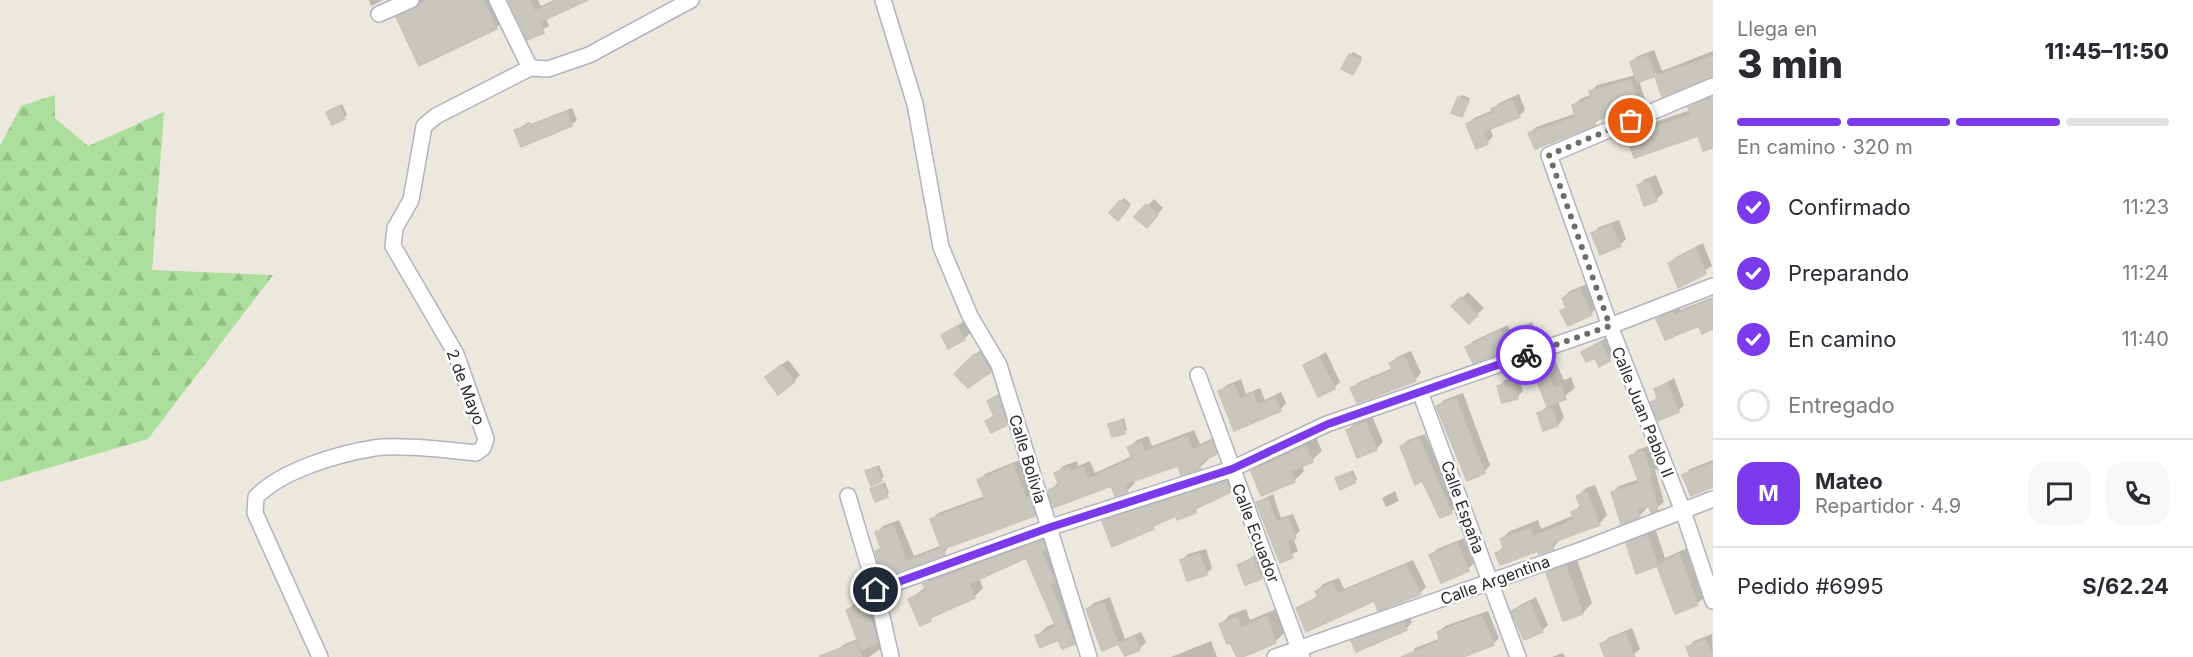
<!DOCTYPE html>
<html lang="es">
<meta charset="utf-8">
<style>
:root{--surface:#fff;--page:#f7f7f7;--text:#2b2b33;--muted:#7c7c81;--line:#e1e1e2;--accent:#7c3aed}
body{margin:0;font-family:Inter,sans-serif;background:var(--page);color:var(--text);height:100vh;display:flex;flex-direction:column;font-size:22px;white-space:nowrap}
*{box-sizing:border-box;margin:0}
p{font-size:20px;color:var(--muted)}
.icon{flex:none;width:33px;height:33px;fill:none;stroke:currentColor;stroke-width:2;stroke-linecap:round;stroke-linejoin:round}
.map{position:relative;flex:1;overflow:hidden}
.drawer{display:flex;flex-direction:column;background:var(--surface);width:480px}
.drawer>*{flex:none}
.pin{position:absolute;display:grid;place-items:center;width:51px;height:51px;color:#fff;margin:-26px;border:3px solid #fff;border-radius:50%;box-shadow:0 2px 6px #0007}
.courier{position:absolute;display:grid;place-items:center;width:60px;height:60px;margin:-30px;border:4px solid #7c3aed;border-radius:50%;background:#fff;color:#222;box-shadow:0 2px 8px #0007}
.overview em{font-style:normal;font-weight:800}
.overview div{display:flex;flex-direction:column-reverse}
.overview{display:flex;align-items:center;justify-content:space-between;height:102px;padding:0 24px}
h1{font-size:39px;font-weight:800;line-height:45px}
.bar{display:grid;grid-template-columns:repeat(4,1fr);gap:9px 6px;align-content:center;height:72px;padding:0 24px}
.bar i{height:8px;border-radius:4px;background:var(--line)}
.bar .on{background:var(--accent)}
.bar p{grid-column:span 4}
.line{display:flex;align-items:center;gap:15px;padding:0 24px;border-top:2px solid var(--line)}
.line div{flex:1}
.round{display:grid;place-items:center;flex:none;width:63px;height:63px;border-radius:18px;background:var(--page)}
ol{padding:0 24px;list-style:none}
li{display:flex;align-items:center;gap:18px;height:66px}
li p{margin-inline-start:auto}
li .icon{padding:6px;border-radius:50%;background:var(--accent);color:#fff;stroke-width:4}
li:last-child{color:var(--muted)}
li i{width:33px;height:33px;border:3px solid var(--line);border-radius:50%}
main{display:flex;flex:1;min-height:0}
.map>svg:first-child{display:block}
.forest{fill:url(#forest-firs)}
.shadow{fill:#0003}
.building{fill:#c8c6bd;stroke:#c8c4b8;stroke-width:1.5}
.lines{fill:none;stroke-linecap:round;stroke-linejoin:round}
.minor-casing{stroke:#b2b3be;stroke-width:18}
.minor{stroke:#fff;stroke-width:15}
.done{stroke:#6f6d6a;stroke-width:6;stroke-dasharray:0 10.8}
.route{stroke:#7c3aed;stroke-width:8}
.labels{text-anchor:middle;stroke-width:5;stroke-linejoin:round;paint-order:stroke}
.street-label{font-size:16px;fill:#2b2b2b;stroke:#fff}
</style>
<main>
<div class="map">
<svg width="1713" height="657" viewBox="0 0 1713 657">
<defs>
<pattern id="forest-firs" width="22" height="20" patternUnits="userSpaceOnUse" patternTransform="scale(1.5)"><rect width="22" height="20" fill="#acdf9e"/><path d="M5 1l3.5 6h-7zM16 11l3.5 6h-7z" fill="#94c088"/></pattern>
</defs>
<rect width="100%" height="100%" fill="#ece8de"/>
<!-- forest -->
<polygon class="forest" points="55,95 55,118 88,146 164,112 152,270 273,275 148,439 0,482 0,146 21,106"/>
<!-- shadow -->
<g class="shadow">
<polygon points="369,0 383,0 371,6"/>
<polygon points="419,0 502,0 509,15 496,28 398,17"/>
<polygon points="509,0 538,0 541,6 554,0 575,0 546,18 549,26 528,38"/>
<polygon points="1654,50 1662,71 1713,51 1713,76 1709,75 1663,95 1656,73 1639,81 1645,99 1638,105 1601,117 1595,124 1530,133 1536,127 1577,113 1574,105 1580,99 1592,94 1591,92 1597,85 1636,75 1631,62 1638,56"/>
<polygon points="1353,52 1362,57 1353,74 1350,55"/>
<polygon points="1519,94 1525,110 1519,116 1490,128 1493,136 1487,143 1467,124 1474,118 1493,110 1499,103"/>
<polygon points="1709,94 1711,100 1713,99 1713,146 1699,134 1629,137 1639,127 1691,110 1700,98"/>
<polygon points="1462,95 1470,98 1461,115 1459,98"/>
<polygon points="342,104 347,115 344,118 328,113"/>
<polygon points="572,108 577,120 571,125 515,131 529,122 531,124"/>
<polygon points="1656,175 1663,193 1656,200 1638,186 1645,179"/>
<polygon points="1124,198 1131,204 1121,216 1111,213"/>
<polygon points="1154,199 1163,208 1153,220 1137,217"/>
<polygon points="1619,220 1626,239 1620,245 1593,234 1599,227"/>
<polygon points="1703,243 1712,266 1679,286 1670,263 1676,257"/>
<polygon points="1587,284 1598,307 1591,313 1569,324 1562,311 1567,306 1563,298 1570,291"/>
<polygon points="1468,292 1484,308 1469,322 1454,306"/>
<polygon points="1713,297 1713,328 1658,319 1664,313 1679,307 1680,310"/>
<polygon points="964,321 970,333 964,339 943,336"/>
<polygon points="1532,322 1538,335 1532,341 1474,361 1467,347 1473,341 1508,325 1510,331"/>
<polygon points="1607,337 1615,354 1609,360 1583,353"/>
<polygon points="981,349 996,365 990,371 956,374"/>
<polygon points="1411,351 1421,373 1415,380 1352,389 1359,382 1393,368 1391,363 1397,357"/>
<polygon points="1326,352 1340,382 1334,388 1305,365"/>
<polygon points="1553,356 1564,380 1571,377 1575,388 1558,401 1564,418 1558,425 1544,429 1539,413 1548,406 1534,369 1544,359"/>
<polygon points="788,360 800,375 794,381 773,371"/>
<polygon points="1519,376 1523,391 1517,397 1499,386 1505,380"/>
<polygon points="1674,378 1684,405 1678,411 1652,402 1659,396 1656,389"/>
<polygon points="1241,379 1246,394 1260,388 1265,400 1281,392 1286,403 1280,410 1235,429 1220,391 1227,385"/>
<polygon points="1005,390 1013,417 1006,424 987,421 995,414 988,401"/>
<polygon points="1463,393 1490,465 1484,472 1438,406 1444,400"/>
<polygon points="1372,416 1383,442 1376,449 1347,430 1354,424"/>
<polygon points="1124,418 1127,430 1113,436 1110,424"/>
<polygon points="1194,430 1200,444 1220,435 1224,446 1207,457 1208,460 1200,467 1179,464 1133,480 1135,483 1127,491 1112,484 1049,491 1059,482 1056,474 1063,466 1077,461 1078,466 1090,461 1095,473 1132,456 1129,447 1137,440 1148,436 1152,446"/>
<polygon points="1425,434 1456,506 1451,512 1423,480 1402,446 1408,440"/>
<polygon points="1316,437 1322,451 1312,460 1302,465 1304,471 1294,481 1253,471 1263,461"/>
<polygon points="1649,446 1658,467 1655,470 1664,502 1657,508 1650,505 1645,506 1646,509 1639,516 1612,492 1619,486 1640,479 1631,457 1637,450"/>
<polygon points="1019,460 1041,509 1035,515 950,545 944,553 883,575 876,552 882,546 876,533 883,526 899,520 914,556 942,545 932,519 938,513 985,496 979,480 985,474"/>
<polygon points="1713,460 1713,486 1684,475 1690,469"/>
<polygon points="879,465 884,477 872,484 867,472"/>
<polygon points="1353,470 1357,479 1354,482 1337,479"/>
<polygon points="1233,476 1236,485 1230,491 1202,505 1195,511 1177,514 1159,521 1153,527 1104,521 1110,515"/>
<polygon points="885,482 889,493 887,496 872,489"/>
<polygon points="1595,485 1607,515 1599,524 1561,538 1553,548 1497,553 1504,546 1501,539 1510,531 1538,520 1541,529 1574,515 1573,513 1581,504 1578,496 1586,488"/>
<polygon points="1395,491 1399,501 1386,507 1382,498"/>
<polygon points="1273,494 1281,518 1293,514 1300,531 1293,537 1298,551 1281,561 1257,502"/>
<polygon points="1655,528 1665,558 1687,548 1705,596 1697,604 1657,565 1628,543 1636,536"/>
<polygon points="1052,532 1083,634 1074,643 1037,636 1046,627 1056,623 1027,556 979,578 983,588 974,597 938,612 930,620 910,599 926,587 925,584 934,575"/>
<polygon points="1464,538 1474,563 1468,569 1431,556 1437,549"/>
<polygon points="1206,549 1212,568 1206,574 1181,561 1188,554"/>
<polygon points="1259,552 1267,571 1261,578 1239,566"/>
<polygon points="1576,557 1592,603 1583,613 1548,573 1557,563"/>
<polygon points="1413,560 1426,587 1420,593 1298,608 1319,595 1317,591 1323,584 1339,578 1344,589"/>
<polygon points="871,597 884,636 879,640 882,648 869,657 839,657 837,651 843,645 859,638 848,610 854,604"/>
<polygon points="1110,597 1125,639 1141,632 1146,642 1139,649 1126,654 1119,642 1103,649 1087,609 1094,603"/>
<polygon points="1536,597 1548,625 1542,631 1513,611 1520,605"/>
<polygon points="1246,609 1250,620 1276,609 1284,633 1275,642 1238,657 1221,624 1230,615"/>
<polygon points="1488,611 1499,638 1493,644 1462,657 1410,657 1415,648 1441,638 1438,632 1445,626"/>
<polygon points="1410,617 1412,622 1406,629 1352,641 1359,635"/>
<polygon points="1632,628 1640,649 1630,657 1607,657 1602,644 1608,638"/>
<polygon points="1712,634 1713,657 1692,657 1688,647 1694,641"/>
<polygon points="1211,641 1217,657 1171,657"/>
<polygon points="1563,653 1565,657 1552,657"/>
</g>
<!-- building -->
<g class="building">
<polygon points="427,0 483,0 497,29 419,66 396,17"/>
<polygon points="508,0 530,0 535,11 558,0 588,0 540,22 544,33 527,40"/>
<polygon points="1349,54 1361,60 1353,75 1341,69"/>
<polygon points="1648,55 1655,76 1637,83 1630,62"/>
<polygon points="1713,56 1713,76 1662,97 1655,76"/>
<polygon points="1631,80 1639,106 1594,121 1596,125 1535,149 1528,133 1573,118 1575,115 1572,105 1592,98 1589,91"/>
<polygon points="1458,97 1469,101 1462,117 1451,113"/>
<polygon points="1713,97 1713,148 1703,151 1698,136 1634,158 1627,137 1691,115 1688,107"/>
<polygon points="1512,100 1520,117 1483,132 1488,144 1476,149 1466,124 1493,113 1491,109"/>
<polygon points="339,106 345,119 332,125 326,112"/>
<polygon points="567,112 572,126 521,147 514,130"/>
<polygon points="1649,181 1657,201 1644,206 1637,185"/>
<polygon points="1120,200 1129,207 1118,221 1109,213"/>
<polygon points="1146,204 1158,215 1147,228 1134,217"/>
<polygon points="1612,225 1621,246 1600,255 1591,233"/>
<polygon points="1696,248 1706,274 1678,288 1668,263"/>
<polygon points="1580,289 1592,315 1568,326 1560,311 1566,308 1562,298"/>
<polygon points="1461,297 1478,315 1469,324 1451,306"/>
<polygon points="1713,299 1713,329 1702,334 1699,326 1665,340 1656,319 1673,312 1674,315"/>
<polygon points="957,326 965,340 948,349 941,335"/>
<polygon points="1525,327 1532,343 1473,363 1465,347 1501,330 1504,336"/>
<polygon points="1600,342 1610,361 1599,367 1595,358 1586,362 1581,352"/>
<polygon points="980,353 991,372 968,388 954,374 973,355"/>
<polygon points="1404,356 1416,381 1357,403 1350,388 1393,371 1389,363"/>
<polygon points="1319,357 1335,389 1318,397 1303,365"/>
<polygon points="781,365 795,382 778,395 765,377"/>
<polygon points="1543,365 1554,389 1561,385 1566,399 1547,407 1532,369"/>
<polygon points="1513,381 1518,399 1502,403 1497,386"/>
<polygon points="1667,383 1679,412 1658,421 1650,402 1658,399 1654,389"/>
<polygon points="1234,385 1240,399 1253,393 1258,405 1275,398 1281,411 1234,431 1218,391"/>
<polygon points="998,395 1007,425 991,433 985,421 994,416 987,401"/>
<polygon points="1456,398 1485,473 1467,481 1436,406"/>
<polygon points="1552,408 1558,426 1543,431 1537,413"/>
<polygon points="1122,420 1125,434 1112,437 1108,424"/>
<polygon points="1366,422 1377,450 1357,458 1346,430"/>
<polygon points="1187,436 1192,450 1212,441 1217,454 1199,463 1201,469 1181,475 1178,466 1125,484 1128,492 1115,496 1111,486 1053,508 1048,490 1059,486 1054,473 1069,467 1071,472 1083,467 1088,479 1132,459 1127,447 1141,442 1144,452"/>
<polygon points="1419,438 1452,513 1440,518 1422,481 1415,485 1400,446"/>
<polygon points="1306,446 1313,462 1291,471 1295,482 1261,496 1251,471"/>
<polygon points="1643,451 1652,475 1649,476 1658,510 1651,513 1649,507 1637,509 1640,517 1621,524 1611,492 1639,483 1629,456"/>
<polygon points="1713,463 1713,487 1691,496 1682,475"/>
<polygon points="1013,465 1026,498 1030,497 1035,516 943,549 945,555 882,577 875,551 881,549 875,532 893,525 907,561 941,548 930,519 985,499 977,480"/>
<polygon points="876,467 882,481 871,486 865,471"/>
<polygon points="1350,472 1355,483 1340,490 1335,478"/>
<polygon points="1227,481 1231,492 1195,509 1196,513 1177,520 1176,516 1153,526 1154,529 1112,547 1102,521"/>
<polygon points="882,484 888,497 875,502 870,489"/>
<polygon points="1587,492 1600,525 1551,543 1554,549 1539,554 1538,551 1500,565 1495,553 1504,550 1500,539 1530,528 1533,536 1561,526 1574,519 1571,512 1581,508 1576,496"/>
<polygon points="1268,498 1276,522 1288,518 1296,538 1287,541 1293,558 1280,563 1256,502"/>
<polygon points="1647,535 1658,565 1679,554 1698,605 1675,614 1657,566 1636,574 1626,543"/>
<polygon points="1043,540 1046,549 1041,551 1055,582 1050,584 1075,644 1062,649 1058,640 1040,648 1035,636 1056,627 1026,558 969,584 975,598 930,618 931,621 920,626 908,599 926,591 923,584"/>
<polygon points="1457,543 1469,571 1441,583 1429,555"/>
<polygon points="1200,554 1207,575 1187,581 1180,560"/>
<polygon points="1253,558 1262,579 1245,585 1237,565"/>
<polygon points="1406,565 1421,594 1378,611 1374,601 1306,632 1296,608 1318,597 1315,591 1333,583 1337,594"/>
<polygon points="1566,565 1583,614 1563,621 1546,573"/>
<polygon points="865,603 878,643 861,650 846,610"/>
<polygon points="1104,603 1118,644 1102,651 1086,609"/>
<polygon points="1530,603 1543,632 1524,640 1511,611"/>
<polygon points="1267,616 1276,643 1243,657 1237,657 1230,643 1227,644 1219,624 1237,617 1241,628"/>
<polygon points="1482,616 1494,645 1463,657 1401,657 1440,641 1437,632"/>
<polygon points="1404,622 1407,630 1356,652 1351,641"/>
<polygon points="1625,633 1635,657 1605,657 1600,644"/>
<polygon points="1135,637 1140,650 1125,656 1118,644"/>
<polygon points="1705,639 1713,657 1690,657 1686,647"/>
<polygon points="856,642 862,657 820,657 820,656"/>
</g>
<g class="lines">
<defs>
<g id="minor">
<polyline points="497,0 530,68"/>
<polyline points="883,0 915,104 941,247 970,316 999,365 1089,657"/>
<polyline points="379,14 411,0"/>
<polyline points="1713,86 1549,155 1610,326 1683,511 1713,601"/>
<polyline points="1198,375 1302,657"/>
<polyline points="1420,392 1518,657"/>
<polyline points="848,496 876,590 891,657"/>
<polyline points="876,590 1048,528 1232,469 1327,424 1610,326 1713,286"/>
<path d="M320,657L255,513L256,497C282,470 338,454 374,448C399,444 450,450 476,453L483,448L486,439L456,354L393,246L395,228L411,200L424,126L436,116L530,68L548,69L589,55L691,0"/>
<polyline points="1275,657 1584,549 1713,499"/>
</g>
</defs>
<!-- minor casing -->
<use href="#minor" class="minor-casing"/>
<!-- minor -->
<use href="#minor" class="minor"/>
</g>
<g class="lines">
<!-- done -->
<polyline class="done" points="1526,355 1610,326 1549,155 1631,121"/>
<!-- route -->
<polyline class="route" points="876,590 1048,528 1232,469 1328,424 1526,355"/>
</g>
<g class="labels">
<!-- street labels -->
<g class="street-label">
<text transform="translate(466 387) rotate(69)" y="6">2 de Mayo</text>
<text transform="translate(1643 412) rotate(68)" y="6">Calle Juan Pablo II</text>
<text transform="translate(1028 459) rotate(73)" y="6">Calle Bolivia</text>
<text transform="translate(1463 507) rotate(70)" y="6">Calle España</text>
<text transform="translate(1256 533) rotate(69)" y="6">Calle Ecuador</text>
<text transform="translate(1495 580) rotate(-20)" y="6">Calle Argentina</text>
</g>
</g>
</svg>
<div class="pin" style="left:1631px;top:121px;background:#ea580c"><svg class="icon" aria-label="bag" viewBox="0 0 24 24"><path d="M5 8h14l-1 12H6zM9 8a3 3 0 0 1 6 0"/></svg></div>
<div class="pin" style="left:876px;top:590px;background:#1f2937"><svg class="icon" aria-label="home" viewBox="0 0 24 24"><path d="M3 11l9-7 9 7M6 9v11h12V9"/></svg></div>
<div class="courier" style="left:1526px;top:355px"><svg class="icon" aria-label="bike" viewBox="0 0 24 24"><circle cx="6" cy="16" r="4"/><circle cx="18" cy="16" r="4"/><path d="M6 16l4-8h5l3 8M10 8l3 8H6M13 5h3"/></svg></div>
</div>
<section class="drawer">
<div class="overview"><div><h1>3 min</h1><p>Llega en</p></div><em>11:45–11:50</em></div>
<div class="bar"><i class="on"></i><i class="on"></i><i class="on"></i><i></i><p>En camino · 320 m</p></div>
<ol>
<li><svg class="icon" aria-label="check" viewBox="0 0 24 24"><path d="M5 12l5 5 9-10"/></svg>Confirmado<p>11:23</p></li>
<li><svg class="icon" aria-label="check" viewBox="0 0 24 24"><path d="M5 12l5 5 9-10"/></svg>Preparando<p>11:24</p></li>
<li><svg class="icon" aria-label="check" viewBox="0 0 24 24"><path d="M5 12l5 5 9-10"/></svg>En camino<p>11:40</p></li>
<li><i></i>Entregado</li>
</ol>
<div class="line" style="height:108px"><b class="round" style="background:var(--accent);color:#fff">M</b><div><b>Mateo</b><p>Repartidor · 4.9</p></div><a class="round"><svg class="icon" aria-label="chat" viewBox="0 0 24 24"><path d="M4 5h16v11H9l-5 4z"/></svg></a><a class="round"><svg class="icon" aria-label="phone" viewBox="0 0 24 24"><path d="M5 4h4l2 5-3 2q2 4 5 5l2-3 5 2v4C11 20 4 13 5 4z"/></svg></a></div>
<div class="line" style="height:78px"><div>Pedido #6995</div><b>S/62.24</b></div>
</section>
</main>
